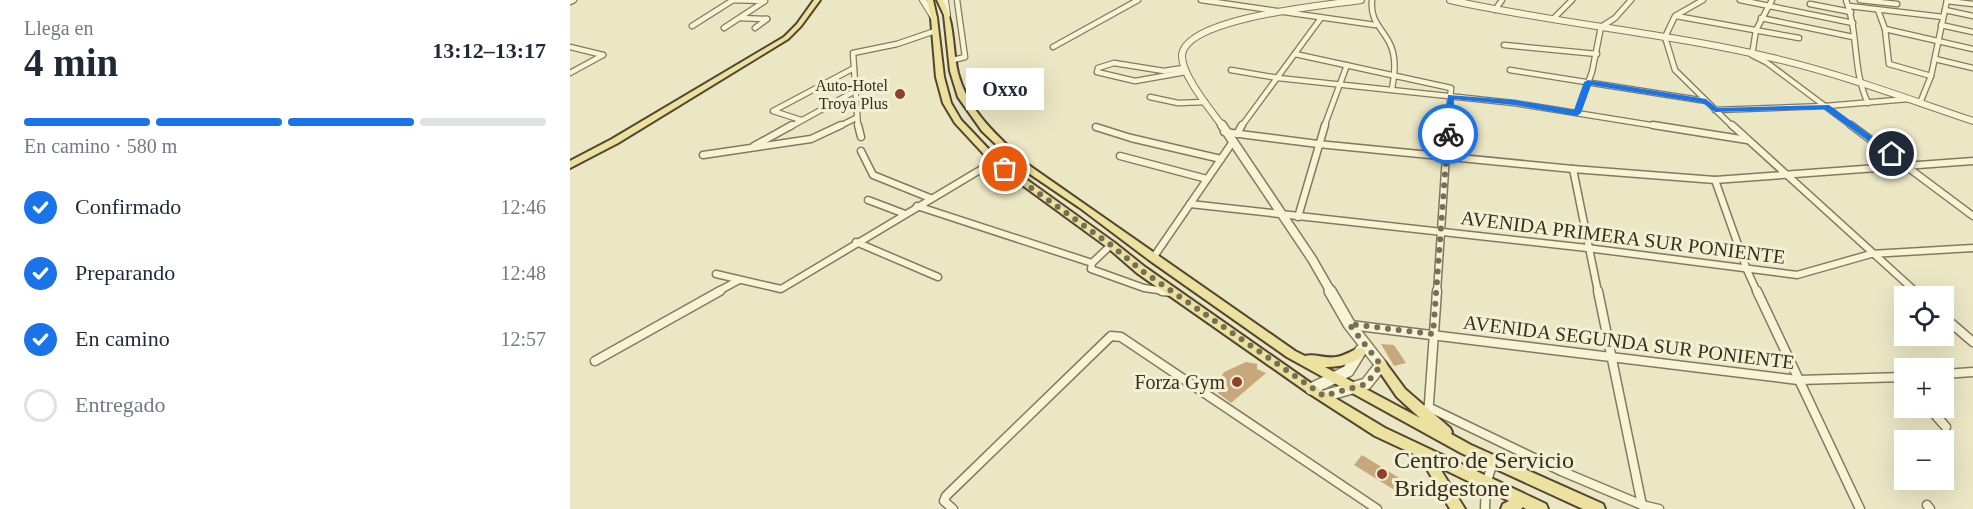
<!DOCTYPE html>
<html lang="es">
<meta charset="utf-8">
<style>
:root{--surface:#fff;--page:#f2f2f3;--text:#1f2937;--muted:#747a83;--line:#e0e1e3;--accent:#1a73e8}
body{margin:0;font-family:"Times New Roman",serif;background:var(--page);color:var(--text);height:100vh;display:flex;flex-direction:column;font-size:22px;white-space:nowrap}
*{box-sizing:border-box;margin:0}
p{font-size:20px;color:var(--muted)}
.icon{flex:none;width:33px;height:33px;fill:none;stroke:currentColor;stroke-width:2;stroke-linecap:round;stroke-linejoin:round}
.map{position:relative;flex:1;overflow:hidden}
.sheet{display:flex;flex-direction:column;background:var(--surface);width:570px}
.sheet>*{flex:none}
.buttons{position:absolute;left:1324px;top:286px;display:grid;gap:12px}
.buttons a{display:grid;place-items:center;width:60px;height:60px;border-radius:0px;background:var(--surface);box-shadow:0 6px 24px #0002;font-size:30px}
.pin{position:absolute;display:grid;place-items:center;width:51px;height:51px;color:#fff;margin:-26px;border:3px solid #fff;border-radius:50%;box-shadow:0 2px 6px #0007}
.courier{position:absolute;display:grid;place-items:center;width:60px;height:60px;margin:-30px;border:4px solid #1a73e8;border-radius:50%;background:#fff;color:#222;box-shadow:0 2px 8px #0007}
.bubble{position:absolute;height:42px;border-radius:0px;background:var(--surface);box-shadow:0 6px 24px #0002;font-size:20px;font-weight:800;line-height:42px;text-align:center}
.headline em{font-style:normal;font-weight:800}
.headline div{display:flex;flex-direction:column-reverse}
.headline{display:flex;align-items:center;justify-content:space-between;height:102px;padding:0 24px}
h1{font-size:39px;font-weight:800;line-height:45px}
.bar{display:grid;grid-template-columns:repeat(4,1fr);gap:9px 6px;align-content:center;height:72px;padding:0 24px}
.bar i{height:8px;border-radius:4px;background:var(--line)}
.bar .selected{background:var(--accent)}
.bar p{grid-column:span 4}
ol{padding:0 24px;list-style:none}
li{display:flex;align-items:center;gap:18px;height:66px}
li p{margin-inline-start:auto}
li .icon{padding:6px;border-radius:50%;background:var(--accent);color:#fff;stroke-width:4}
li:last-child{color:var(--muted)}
li i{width:33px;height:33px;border:3px solid var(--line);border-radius:50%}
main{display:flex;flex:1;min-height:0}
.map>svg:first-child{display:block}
.building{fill:#c7a87d}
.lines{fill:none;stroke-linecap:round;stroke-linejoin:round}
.minor-far2-casing{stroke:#85795c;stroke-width:7}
.minor-far1-casing{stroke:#85795c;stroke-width:9}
.minor-casing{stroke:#85795c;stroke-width:11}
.tertiary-far2-casing{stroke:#85795c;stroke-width:8}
.tertiary-far1-casing{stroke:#85795c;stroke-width:11}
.tertiary-casing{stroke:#85795c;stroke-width:14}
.primary-casing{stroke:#534630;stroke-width:4}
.minor-far2{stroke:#f7f3d7;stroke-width:4.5}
.minor-far1{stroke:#f7f3d7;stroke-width:6}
.minor{stroke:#f7f3d7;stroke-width:8}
.tertiary-far2{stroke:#f7f3d7;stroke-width:6}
.tertiary-far1{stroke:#f7f3d7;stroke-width:8}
.tertiary{stroke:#f7f3d7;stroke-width:11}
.primary{fill:#ece19f;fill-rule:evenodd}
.route{fill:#1a73e8}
.done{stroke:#756e59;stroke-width:6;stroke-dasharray:0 10.8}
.poi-dot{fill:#903f2f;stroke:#f3f0d4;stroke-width:2}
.labels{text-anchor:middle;stroke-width:6;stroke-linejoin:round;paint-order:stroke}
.far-poi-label{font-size:16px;fill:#362e1f;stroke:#f3f0d4;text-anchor:end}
.street-label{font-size:20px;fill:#362e1f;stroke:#f3f0d4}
.poi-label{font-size:20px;fill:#362e1f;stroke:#f3f0d4;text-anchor:end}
.near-poi-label{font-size:24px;fill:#362e1f;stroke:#f3f0d4;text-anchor:start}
</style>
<main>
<section class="sheet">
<div class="headline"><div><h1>4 min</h1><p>Llega en</p></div><em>13:12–13:17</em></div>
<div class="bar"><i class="selected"></i><i class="selected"></i><i class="selected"></i><i></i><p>En camino · 580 m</p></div>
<ol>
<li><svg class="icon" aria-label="check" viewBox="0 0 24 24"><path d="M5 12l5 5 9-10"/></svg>Confirmado<p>12:46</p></li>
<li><svg class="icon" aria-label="check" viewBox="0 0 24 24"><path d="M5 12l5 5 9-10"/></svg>Preparando<p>12:48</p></li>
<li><svg class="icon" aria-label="check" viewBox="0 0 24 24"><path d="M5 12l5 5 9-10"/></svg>En camino<p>12:57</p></li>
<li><i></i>Entregado</li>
</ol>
</section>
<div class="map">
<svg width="1403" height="509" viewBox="0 0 1403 509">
<rect width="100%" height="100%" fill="#ebe6c4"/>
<!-- building -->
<g class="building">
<polygon points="811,344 824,345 836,363 824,366"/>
<polygon points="676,362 687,364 687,369 696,373 661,403 648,393 647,386 654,372"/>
<polygon points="792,455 839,484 831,494 784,465"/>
</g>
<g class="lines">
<defs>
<g id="minor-far2">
<polyline points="631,0 805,25"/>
<path d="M802,0C800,20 810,26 819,42C827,56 825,74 822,89"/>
<polyline points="1133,0 1105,16 1095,37 1105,70 1163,127"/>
<polyline points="1170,0 1283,23"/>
<polyline points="1202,0 1186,30 1182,55 1196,62 1283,127"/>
<path d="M1276,0C1289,34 1282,70 1298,103"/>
<polyline points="1290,0 1327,4"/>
<polyline points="1377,1 1403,4"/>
<polyline points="0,2 4,0"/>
<polyline points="1240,4 1281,12"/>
<polyline points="1279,6 1373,17"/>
<polyline points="925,10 932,0"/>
<polyline points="1308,10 1315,29 1319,64 1361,76"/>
<polyline points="1375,10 1403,16"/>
<polyline points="1106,16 1229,38"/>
<polyline points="170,18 197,19"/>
<polyline points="984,18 1002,0"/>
<polyline points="1191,18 1283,37"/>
<polyline points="1371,25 1403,32"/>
<polyline points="122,26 163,0 195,1 154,28"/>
<polyline points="185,28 197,19"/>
<polyline points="1315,29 1403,49"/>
<polyline points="934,45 1027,54"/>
<polyline points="0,47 33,55"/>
<polyline points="483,47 568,0"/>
<polyline points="725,54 881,88 878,127"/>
<polyline points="1365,59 1403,68"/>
<polyline points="383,60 395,57 387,0"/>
<polyline points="613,68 594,71 544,63 528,68 527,72 565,81 616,72"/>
<polyline points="661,70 708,78 944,103 1093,127"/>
<polyline points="940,70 1136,101"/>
<polyline points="0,73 33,55"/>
<polyline points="580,97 608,103 635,102"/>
<polyline points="1350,103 1361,76 1377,0"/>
<polyline points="1145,110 1256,106 1338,99"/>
<polyline points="1007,113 1022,72 1031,27 1045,18 1061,0"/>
<polyline points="231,120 203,111 284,68"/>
<polyline points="220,127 285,91"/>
<polyline points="268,127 286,118"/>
<polyline points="288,127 283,53 327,44 365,31"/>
<polyline points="671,127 751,18"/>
<polyline points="754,127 777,65"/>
</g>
<g id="minor-far1">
<polyline points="288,125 291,137"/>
<polyline points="1083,125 1177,140"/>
<polyline points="1162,125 1346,292"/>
<polyline points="1281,125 1403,216"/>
<polyline points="526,127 561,138 651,159"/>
<polyline points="654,132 748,144 1003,169 1145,180 1403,161"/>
<polyline points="667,134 672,125"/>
<polyline points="184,146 222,125"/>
<polyline points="291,151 303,175 360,198"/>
<polyline points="133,155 241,139 271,125"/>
<polyline points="550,156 637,179"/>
<polyline points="1003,169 1028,292"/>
<polyline points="1145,180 1177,270 1187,292"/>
<polyline points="298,200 335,214"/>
<polyline points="620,204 1017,248 1227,275 1301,254 1403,248"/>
<polyline points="347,206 522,263"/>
<polyline points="728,217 755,125"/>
<polyline points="286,242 368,277"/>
<polyline points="541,245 522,263 521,269 574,288 602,292"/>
<polyline points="583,258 662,143"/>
<polyline points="146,274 211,289 425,161"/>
<polyline points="147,292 169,280"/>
<polyline points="867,292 878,125"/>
</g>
<g id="minor">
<polyline points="592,291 602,292"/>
<polyline points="1028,291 1072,505"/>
<polyline points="1187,291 1290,509"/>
<polyline points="1344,291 1351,297"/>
<polyline points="1374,317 1403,342"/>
<polyline points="780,325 1228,380 1335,377"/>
<polyline points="25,361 150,291"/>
<polyline points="1374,374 1403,372"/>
<polyline points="858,407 991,471 1072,505 1089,509"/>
<polyline points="1359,408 1376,427"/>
<polyline points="858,417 867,291"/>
<polyline points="1357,505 1360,509"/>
<polyline points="383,509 374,501 376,496 541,336 551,337 807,509"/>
<polyline points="915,509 916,484 923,462"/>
</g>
<g id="tertiary-far2">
<polyline points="353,0 364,18"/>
<polyline points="375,0 377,15"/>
<path d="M880,0C988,24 1099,33 1207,59C1274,75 1338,99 1403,121"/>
<path d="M653,127C641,110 611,75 612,55C616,17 759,5 791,0"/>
</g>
<polyline id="tertiary-far1" points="652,125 742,259 761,292"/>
<g id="tertiary">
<polyline points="741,389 778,371 791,350"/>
<polyline points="754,396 796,384 811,365 779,324 760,291"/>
</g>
<g id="primary">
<polygon points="244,0 250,0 231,26 218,39 48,143 0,168 0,161 42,139 214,37 227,24"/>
<polygon points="357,0 363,0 367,18 374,77 381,103 391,120 428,159 545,243 575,267 745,386 815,428 976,504 978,509 956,509 953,507 951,509 931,509 933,504 939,501 869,467 895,509 880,509 850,457 805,436 737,392 567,273 537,247 422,163 385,123 373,103 366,77 361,18"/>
<path d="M367,0H373C385,25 382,47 388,73C398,112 429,137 457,164L725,351L735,356C744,353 756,359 766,357C775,356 782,350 790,348L794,349L796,352C787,364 769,367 755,367L850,418L827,397L805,365L807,362L811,360L815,362L835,389L880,428L882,432L881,434L901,445L1033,504L1035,509H1013L891,453L717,357L579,260L510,208L451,168L412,131L388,97L380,71L374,15Z"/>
</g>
</defs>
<!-- minor-far2 casing -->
<use href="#minor-far2" class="minor-far2-casing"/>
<!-- minor-far1 casing -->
<use href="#minor-far1" class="minor-far1-casing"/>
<!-- minor casing -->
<use href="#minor" class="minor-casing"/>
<!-- tertiary-far2 casing -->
<use href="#tertiary-far2" class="tertiary-far2-casing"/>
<!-- tertiary-far1 casing -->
<use href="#tertiary-far1" class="tertiary-far1-casing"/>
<!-- tertiary casing -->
<use href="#tertiary" class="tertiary-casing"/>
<!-- primary casing -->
<use href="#primary" class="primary-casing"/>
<!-- minor-far2 -->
<use href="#minor-far2" class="minor-far2"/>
<!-- minor-far1 -->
<use href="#minor-far1" class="minor-far1"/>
<!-- minor -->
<use href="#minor" class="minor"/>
<!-- tertiary-far2 -->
<use href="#tertiary-far2" class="tertiary-far2"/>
<!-- tertiary-far1 -->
<use href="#tertiary-far1" class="tertiary-far1"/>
<!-- tertiary -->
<use href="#tertiary" class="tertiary"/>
<!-- primary -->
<use href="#primary" class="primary"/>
</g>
<!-- route -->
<polygon class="route" points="1018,80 1136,99 1147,108 1259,105 1326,154 1319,156 1254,109 1145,112 1133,103 1021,85 1011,113 1007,116 944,105 884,99 882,134 878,137 874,134 878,95 944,100 1004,110 1014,82"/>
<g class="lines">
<!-- done -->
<polyline class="done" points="435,169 541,245 571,270 754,396 796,384 811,365 779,324 863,334 878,134"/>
</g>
<!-- markers -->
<g class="poi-dot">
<circle cx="330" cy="94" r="6"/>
<circle cx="667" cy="382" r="6"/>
<circle cx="812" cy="474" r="6"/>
</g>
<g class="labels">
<!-- far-poi labels -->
<g class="far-poi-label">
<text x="318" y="91">Auto-Hotel<tspan x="318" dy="18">Troya Plus</tspan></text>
</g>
<!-- street labels -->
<g class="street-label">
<text transform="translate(1053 237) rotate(7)" y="7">AVENIDA PRIMERA SUR PONIENTE</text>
<text transform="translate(1059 342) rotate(7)" y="7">AVENIDA SEGUNDA SUR PONIENTE</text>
</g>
<!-- poi labels -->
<g class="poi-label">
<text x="655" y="389">Forza Gym</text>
</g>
<!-- near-poi labels -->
<g class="near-poi-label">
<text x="824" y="468">Centro de Servicio<tspan x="824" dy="28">Bridgestone</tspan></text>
</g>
</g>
</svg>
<div class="buttons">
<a><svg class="icon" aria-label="locate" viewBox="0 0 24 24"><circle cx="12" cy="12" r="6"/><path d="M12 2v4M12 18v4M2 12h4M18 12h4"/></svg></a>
<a>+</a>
<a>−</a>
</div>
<div class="pin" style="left:435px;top:169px;background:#ea580c"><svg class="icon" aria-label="bag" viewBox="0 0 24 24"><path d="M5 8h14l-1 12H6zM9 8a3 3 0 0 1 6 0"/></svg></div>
<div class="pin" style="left:1322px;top:154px;background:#1f2937"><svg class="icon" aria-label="home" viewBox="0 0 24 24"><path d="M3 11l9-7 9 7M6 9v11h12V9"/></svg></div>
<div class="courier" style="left:878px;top:134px"><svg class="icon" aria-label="bike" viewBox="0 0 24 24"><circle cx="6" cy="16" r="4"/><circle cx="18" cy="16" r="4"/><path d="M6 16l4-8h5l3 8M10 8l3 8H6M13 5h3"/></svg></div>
<div class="bubble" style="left:396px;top:68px;width:78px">Oxxo</div>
</div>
</main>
